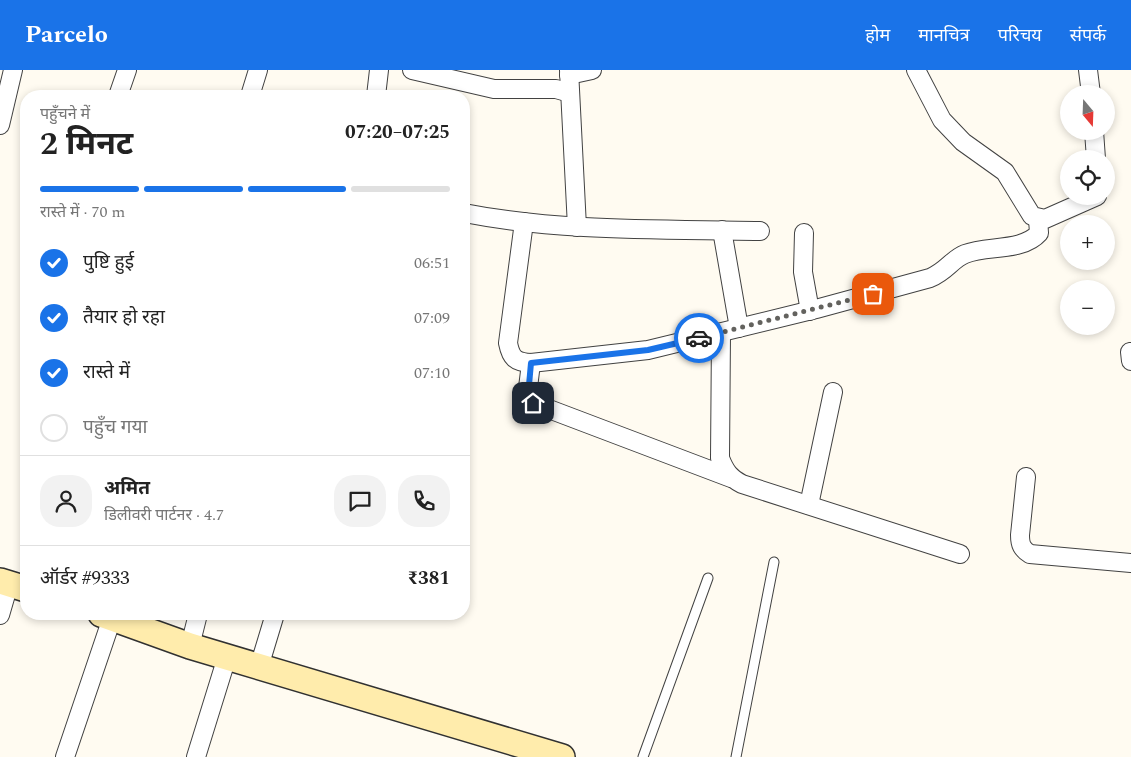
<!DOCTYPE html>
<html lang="hi">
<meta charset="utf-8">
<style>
:root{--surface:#fff;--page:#f2f2f2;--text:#222;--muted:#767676;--line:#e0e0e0;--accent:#1a73e8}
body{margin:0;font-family:Spectral,"Noto Sans Devanagari",serif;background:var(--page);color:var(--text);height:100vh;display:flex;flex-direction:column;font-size:19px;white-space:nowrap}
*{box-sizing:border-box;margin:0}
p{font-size:16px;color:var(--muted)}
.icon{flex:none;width:28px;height:28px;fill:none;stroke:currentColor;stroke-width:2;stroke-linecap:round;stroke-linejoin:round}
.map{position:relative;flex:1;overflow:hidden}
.side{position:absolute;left:20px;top:20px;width:450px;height:530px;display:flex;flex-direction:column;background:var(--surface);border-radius:20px;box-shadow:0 2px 8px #0003}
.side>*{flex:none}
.needle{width:32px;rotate:161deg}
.fabs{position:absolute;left:1060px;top:15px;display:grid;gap:10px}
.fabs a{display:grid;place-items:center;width:55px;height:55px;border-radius:50%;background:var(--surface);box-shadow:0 2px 8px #0003;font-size:25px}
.pin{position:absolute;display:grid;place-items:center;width:42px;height:42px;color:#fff;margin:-21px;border-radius:10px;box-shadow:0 2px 8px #0006}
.courier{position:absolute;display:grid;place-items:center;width:50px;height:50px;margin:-25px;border:4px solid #1a73e8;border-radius:50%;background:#fff;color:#222;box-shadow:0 1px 6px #0007}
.head em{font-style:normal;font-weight:700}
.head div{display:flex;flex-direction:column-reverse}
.head{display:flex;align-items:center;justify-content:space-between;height:85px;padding:0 20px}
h1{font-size:32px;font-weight:700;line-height:38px}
.bar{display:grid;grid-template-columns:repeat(4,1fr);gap:8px 5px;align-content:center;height:60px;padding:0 20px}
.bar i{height:6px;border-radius:4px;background:var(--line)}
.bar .current{background:var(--accent)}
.bar p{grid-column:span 4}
.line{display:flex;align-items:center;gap:12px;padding:0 20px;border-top:1px solid var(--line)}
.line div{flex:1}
.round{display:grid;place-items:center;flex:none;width:52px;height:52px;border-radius:20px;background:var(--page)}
ol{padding:0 20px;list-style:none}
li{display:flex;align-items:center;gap:15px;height:55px}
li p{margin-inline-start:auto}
li .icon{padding:5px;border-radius:50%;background:var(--accent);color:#fff;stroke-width:4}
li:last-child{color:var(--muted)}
li i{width:28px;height:28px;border:2px solid var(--line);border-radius:50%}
header{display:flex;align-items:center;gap:30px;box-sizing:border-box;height:70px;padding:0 25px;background:var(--accent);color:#fff}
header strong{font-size:24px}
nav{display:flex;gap:28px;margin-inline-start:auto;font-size:18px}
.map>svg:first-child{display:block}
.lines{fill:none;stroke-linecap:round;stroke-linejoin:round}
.lane-casing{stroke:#424242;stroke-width:11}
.street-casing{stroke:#424242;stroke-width:20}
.secondary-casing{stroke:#313131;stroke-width:28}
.lane{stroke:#fff;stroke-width:9}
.street{stroke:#fff;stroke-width:18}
.secondary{stroke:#ffecac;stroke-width:25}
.done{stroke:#63625e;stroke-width:5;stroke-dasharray:0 9}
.route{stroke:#1a73e8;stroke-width:6}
</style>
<header>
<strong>Parcelo</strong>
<nav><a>होम</a><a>मानचित्र</a><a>परिचय</a><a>संपर्क</a></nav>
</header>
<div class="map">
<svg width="1131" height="687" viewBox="0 0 1131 687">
<rect width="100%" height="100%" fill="#fffbf1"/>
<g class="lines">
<defs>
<g id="lane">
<polyline points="643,687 708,508"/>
<polyline points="736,687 774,492"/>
</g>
<g id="street">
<polyline points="412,0 494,19 556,19 570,23"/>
<polyline points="569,0 577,157"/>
<polyline points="916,0 942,50 963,72 1005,102 1032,146 1045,149 1097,126"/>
<polyline points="1088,0 1091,24"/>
<polyline points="569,5 592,0"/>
<polyline points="118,26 127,0"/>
<polyline points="250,26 258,0"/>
<polyline points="376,26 379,0"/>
<polyline points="0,55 13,0"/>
<polyline points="1094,61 1096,89"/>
<path d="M464,143C561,162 661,159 760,161"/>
<path d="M524,152L508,273C511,288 515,292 531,293L648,280L816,239L930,208C947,201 952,189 965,184C987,175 1022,182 1039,163L1038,149"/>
<polyline points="722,160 739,258"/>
<polyline points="804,163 803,202 810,241"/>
<path d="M721,263L720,388C725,401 730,408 742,414L960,484"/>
<polyline points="1130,282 1131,291"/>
<polyline points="531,293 527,326 533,333 731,408"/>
<path d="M1026,407L1020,465C1020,475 1022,479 1030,484L1131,493"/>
<polyline points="809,435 833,322"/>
<polyline points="0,545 9,514"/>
<polyline points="190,576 198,544"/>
<polyline points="259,597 275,544"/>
<polyline points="65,687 112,548"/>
<polyline points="196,687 227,587"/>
</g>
<g id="secondary">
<polyline points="0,511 26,519"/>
<polyline points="101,544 190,576 562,687"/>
</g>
</defs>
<!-- lane casing -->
<use href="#lane" class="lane-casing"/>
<!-- street casing -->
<use href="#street" class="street-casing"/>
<!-- secondary casing -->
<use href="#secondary" class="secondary-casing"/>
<!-- lane -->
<use href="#lane" class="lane"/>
<!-- street -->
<use href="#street" class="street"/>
<!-- secondary -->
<use href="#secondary" class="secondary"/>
</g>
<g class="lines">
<!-- done -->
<polyline class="done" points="699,268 873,224"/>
<!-- route -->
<polyline class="route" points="533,333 528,326 531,293 648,280 699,268"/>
</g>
</svg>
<div class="fabs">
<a><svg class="needle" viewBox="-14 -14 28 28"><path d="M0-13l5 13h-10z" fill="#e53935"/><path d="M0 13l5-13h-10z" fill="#767676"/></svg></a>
<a><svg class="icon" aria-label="locate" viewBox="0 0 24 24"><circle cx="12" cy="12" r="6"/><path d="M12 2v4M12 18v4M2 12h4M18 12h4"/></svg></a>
<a>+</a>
<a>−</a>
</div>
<div class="pin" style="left:873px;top:224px;background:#ea580c"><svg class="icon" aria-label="bag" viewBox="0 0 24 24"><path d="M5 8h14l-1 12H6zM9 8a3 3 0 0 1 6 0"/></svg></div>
<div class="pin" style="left:533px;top:333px;background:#1f2937"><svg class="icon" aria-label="home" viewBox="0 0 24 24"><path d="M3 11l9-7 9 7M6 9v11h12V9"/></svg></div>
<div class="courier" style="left:699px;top:268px"><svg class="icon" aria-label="car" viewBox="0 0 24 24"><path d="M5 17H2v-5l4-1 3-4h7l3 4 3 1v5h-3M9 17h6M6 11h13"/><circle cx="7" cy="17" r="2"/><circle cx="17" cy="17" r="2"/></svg></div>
<section class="side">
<div class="head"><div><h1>2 मिनट</h1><p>पहुँचने में</p></div><em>07:20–07:25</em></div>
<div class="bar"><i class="current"></i><i class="current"></i><i class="current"></i><i></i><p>रास्ते में · 70 m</p></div>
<ol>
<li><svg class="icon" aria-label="check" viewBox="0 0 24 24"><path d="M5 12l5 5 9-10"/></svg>पुष्टि हुई<p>06:51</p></li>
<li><svg class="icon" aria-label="check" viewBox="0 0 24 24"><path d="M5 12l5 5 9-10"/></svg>तैयार हो रहा<p>07:09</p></li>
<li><svg class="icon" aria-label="check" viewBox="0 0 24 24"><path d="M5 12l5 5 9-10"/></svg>रास्ते में<p>07:10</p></li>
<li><i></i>पहुँच गया</li>
</ol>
<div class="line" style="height:90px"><a class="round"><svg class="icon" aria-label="person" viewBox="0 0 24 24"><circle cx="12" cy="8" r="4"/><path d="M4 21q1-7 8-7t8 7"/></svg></a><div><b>अमित</b><p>डिलीवरी पार्टनर · 4.7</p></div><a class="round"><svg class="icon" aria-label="chat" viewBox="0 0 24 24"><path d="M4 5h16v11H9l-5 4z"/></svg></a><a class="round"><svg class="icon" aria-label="phone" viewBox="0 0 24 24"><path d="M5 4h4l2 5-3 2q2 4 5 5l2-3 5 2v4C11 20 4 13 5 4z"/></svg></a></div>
<div class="line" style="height:65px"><div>ऑर्डर #9333</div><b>₹381</b></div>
</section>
</div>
